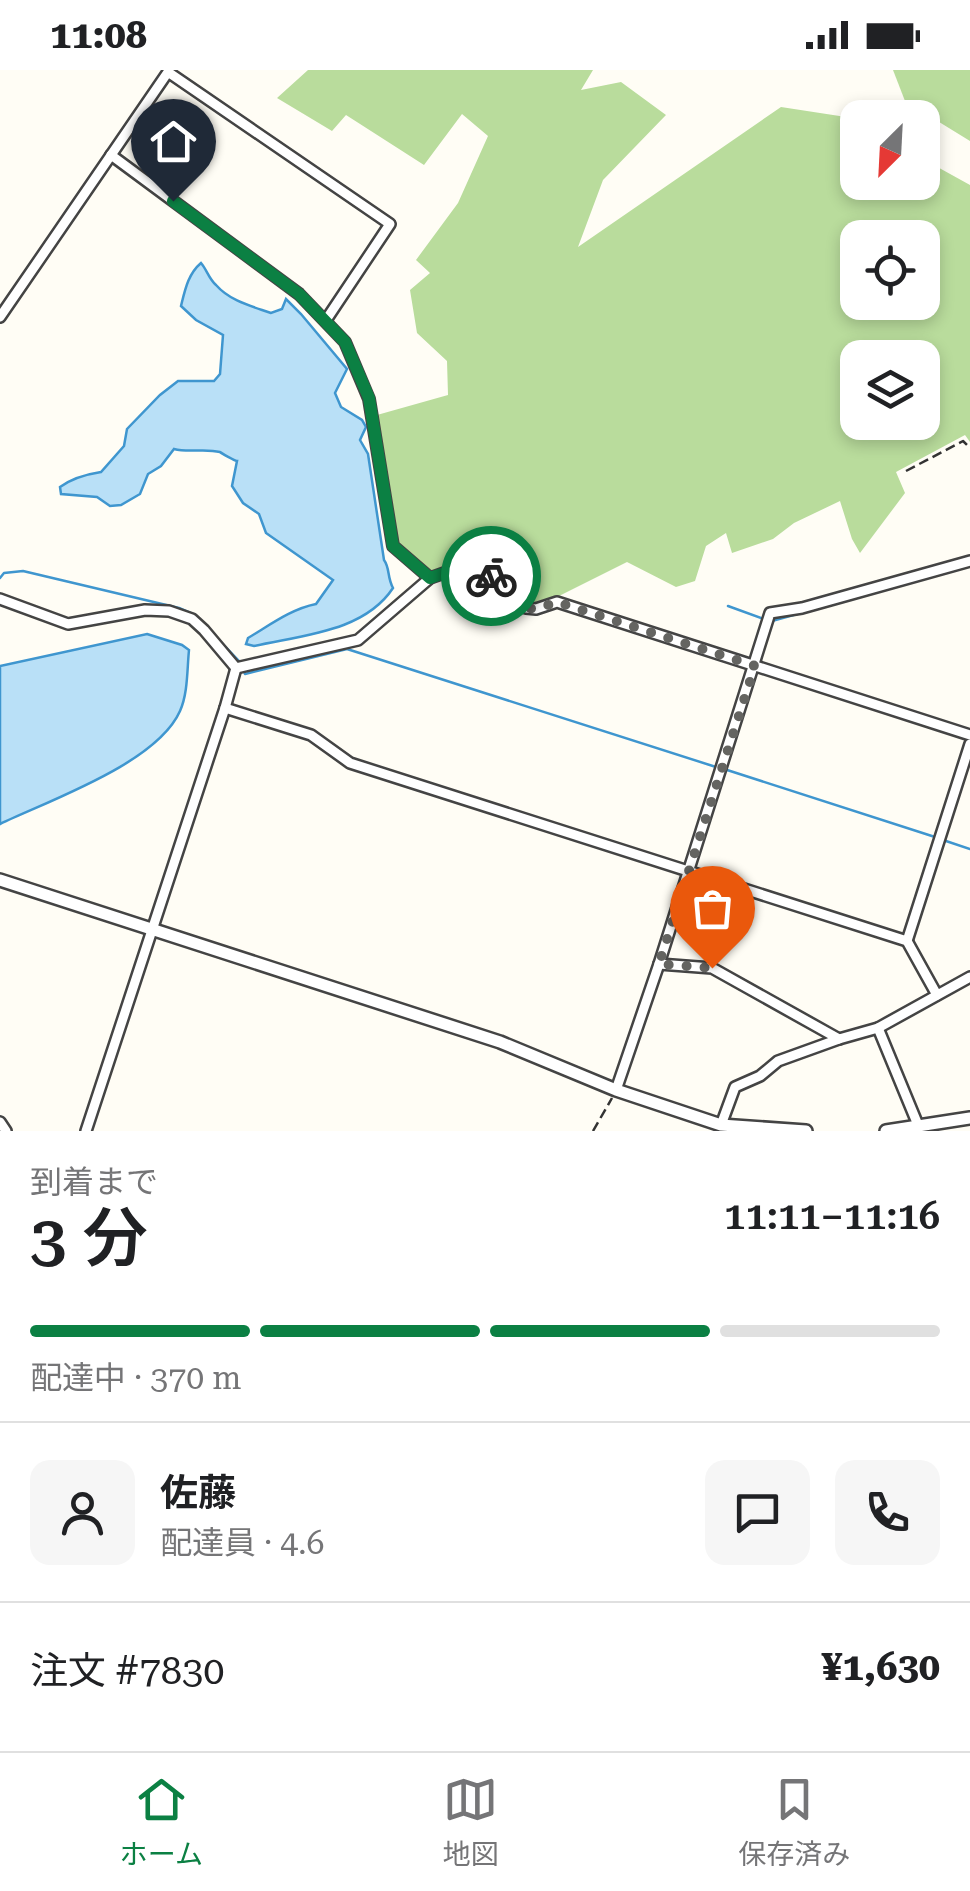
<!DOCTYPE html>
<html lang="ja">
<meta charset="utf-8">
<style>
:root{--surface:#fff;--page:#f6f6f6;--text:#202124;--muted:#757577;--line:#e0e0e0;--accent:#0b8043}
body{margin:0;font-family:"Roboto Serif","Noto Sans JP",serif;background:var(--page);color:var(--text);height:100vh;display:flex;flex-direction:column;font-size:38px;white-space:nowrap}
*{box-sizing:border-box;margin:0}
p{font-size:32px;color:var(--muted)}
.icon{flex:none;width:55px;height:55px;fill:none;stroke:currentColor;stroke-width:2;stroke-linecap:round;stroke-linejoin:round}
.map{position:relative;height:1061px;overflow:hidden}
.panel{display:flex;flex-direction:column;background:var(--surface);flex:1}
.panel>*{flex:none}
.needle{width:65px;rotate:204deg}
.fabs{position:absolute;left:840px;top:30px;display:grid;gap:20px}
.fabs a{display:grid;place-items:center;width:100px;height:100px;border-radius:20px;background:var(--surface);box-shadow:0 5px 15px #0003;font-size:50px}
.pin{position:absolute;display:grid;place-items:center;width:85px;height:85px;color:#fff;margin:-102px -42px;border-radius:50% 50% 50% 0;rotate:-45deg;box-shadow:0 0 10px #0007}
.pin .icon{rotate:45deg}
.courier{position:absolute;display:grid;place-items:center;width:100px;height:100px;margin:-50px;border:8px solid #0b8043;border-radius:50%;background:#fff;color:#222;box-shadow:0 2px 12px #0007}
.summary em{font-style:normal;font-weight:600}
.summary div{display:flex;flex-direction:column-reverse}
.summary{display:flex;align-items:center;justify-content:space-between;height:170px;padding:0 30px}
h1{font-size:65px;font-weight:600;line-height:75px}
.bar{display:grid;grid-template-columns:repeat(4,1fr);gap:15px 10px;align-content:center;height:120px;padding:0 30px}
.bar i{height:12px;border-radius:8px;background:var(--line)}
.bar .selected{background:var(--accent)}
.bar p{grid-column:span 4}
.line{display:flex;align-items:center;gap:25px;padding:0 30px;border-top:2px solid var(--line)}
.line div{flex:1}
.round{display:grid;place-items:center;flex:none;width:105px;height:105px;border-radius:20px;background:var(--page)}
.status{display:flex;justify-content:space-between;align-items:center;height:70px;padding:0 50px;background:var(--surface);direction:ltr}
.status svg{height:28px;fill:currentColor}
.tab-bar{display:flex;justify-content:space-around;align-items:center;height:140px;border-top:2px solid var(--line);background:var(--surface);font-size:28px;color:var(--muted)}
.tab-bar a{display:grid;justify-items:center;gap:5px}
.tab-bar .selected{color:var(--accent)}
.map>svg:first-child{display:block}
.forest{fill:#b9dc9c;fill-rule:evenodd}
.water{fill:#b9e0f7;stroke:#3f96cf;stroke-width:2.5}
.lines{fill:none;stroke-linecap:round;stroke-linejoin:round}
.stream{stroke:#3f96cf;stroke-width:2.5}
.minor-casing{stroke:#444;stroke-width:14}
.tertiary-casing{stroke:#444;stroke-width:16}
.path{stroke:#333;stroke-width:2.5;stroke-dasharray:10 5;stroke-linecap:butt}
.minor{stroke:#fff;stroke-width:9}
.tertiary{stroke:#fff;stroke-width:11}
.done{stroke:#646461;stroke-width:10;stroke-dasharray:0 18}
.route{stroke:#0b8043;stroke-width:12}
</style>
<div class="status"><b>11:08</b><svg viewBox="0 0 49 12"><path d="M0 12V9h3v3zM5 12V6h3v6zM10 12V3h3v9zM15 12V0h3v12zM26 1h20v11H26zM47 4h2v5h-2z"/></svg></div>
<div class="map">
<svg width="970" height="1061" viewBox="0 0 970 1061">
<rect width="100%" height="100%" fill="#fffdf5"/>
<!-- forest -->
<g class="forest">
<path d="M308,0H593L581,20L621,12L666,45L603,110L578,177L781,37L846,47L857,54L858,112H922L923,89L970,115V372L965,365L896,402L905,423L860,483L852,469L840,431L794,453L773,469L732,483L726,463L706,476L695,511L676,517L627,492L559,526L528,535L512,509L468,491L432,501L395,472L377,345L448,325L447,291L417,263L410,220L430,203L416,190L458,133L488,66L462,44L424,95L346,45L332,61L277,28ZM858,168H922V232H858ZM858,288H922V352H858Z"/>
<polygon points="893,0 970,0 970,71 905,31"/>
</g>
<!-- water -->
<g class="water">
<path d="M201,193C207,200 209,209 216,215C230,231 251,236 271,243L282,239L286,229L301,244L347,299L335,323L341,337L362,350L366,357L360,370L368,384L384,490C390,498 387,507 393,518C364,562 302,565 254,576L246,574L248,568C270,555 291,539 316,534L333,510L266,463L259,444L243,433L232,416L237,391C235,391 221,383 220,382C205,378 189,383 174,379L161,396L148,404L140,424L121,435L110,436L97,427L61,424L60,417C71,409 88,404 101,402L124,376L127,359L160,325L178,311H214L220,304L223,265L196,250L181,236C185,220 188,204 201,193Z"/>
<path d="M147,564L182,575L189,580C187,600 188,623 180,641C157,693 50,730 0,754V596Z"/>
</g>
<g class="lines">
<!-- stream -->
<g class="stream">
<polyline points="0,508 4,503 23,501 179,538 195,545 240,592"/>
<polyline points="728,536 764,549"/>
<polyline points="772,551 970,496"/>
<polyline points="243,599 245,604 347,579 716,697"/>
<polyline points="724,699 935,767"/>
<polyline points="943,770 970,779"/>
</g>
<defs>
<g id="minor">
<polyline points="111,85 299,224 345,272 369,329 393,476 430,508"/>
<polyline points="0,247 168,2 390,154 326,250"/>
<polyline points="0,529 68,554 145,540 169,541 192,549 204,560 236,598"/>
<polyline points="236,598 358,570 430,508 458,498 468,497 507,512 526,538 536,539 557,532 970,665"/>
<polyline points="225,638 311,665 350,693 907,871 937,925"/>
<polyline points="907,871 970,674"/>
<polyline points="659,894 712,898 839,969"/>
<polyline points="878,958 918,1055"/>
<polyline points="616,1020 659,894 770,543 802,538 970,491"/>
<polyline points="0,1052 6,1061"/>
<polyline points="721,1055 735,1017 760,1006 778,991 839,969 878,958 970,907"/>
<polyline points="86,1061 225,638 236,598"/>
</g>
<g id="tertiary">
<polyline points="0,810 500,972 616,1020 721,1055 806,1061"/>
<polyline points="886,1061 970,1048"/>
</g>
</defs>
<!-- minor casing -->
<use href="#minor" class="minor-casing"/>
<!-- tertiary casing -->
<use href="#tertiary" class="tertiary-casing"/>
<!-- path -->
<g class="path">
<polyline points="906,401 963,371 970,378"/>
<polyline points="593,1061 612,1028"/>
</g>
<!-- minor -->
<use href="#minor" class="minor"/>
<!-- tertiary -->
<use href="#tertiary" class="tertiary"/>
</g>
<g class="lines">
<!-- done -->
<polyline class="done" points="491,506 506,512 526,538 536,539 557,532 755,596 659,894 712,898"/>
<!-- route -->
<path class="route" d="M173,131L299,224L345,272L369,328L393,476L430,508C459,498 462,495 491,506"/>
</g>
</svg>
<div class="fabs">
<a><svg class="needle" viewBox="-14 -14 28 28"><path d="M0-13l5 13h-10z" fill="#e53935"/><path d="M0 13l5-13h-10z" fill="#757577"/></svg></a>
<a><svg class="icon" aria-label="locate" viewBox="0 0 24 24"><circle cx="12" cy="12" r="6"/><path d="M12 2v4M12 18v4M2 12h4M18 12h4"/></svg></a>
<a><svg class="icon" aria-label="layers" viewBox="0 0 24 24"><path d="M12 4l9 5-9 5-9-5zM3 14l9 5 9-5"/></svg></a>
</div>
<div class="pin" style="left:712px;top:898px;background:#ea580c"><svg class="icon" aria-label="bag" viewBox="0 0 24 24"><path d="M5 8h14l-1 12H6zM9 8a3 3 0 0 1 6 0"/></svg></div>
<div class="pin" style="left:173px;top:131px;background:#1f2937"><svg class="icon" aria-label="home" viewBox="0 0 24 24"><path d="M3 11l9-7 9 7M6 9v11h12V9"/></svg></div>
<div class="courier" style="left:491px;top:506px"><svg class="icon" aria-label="bike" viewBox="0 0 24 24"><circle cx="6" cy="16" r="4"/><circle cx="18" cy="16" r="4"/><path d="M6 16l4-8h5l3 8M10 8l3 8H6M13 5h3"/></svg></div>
</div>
<section class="panel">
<div class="summary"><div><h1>3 分</h1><p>到着まで</p></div><em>11:11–11:16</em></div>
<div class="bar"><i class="selected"></i><i class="selected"></i><i class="selected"></i><i></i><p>配達中 · 370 m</p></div>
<div class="line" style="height:180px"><a class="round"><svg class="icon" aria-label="person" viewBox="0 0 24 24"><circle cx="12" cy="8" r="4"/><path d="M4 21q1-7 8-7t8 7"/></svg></a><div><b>佐藤</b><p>配達員 · 4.6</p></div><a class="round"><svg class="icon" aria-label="chat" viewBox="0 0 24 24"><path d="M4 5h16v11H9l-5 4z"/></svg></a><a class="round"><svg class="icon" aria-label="phone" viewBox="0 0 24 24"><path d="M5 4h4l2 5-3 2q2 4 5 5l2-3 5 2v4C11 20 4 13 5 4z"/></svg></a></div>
<div class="line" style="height:130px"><div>注文 #7830</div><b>¥1,630</b></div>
</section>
<nav class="tab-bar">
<a class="selected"><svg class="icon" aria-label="home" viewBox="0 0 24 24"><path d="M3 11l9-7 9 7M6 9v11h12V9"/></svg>ホーム</a>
<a><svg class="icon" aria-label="map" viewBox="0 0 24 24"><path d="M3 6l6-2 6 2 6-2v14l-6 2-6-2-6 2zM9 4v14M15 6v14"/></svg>地図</a>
<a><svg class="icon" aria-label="saved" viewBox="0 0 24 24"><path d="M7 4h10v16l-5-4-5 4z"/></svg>保存済み</a>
</nav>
